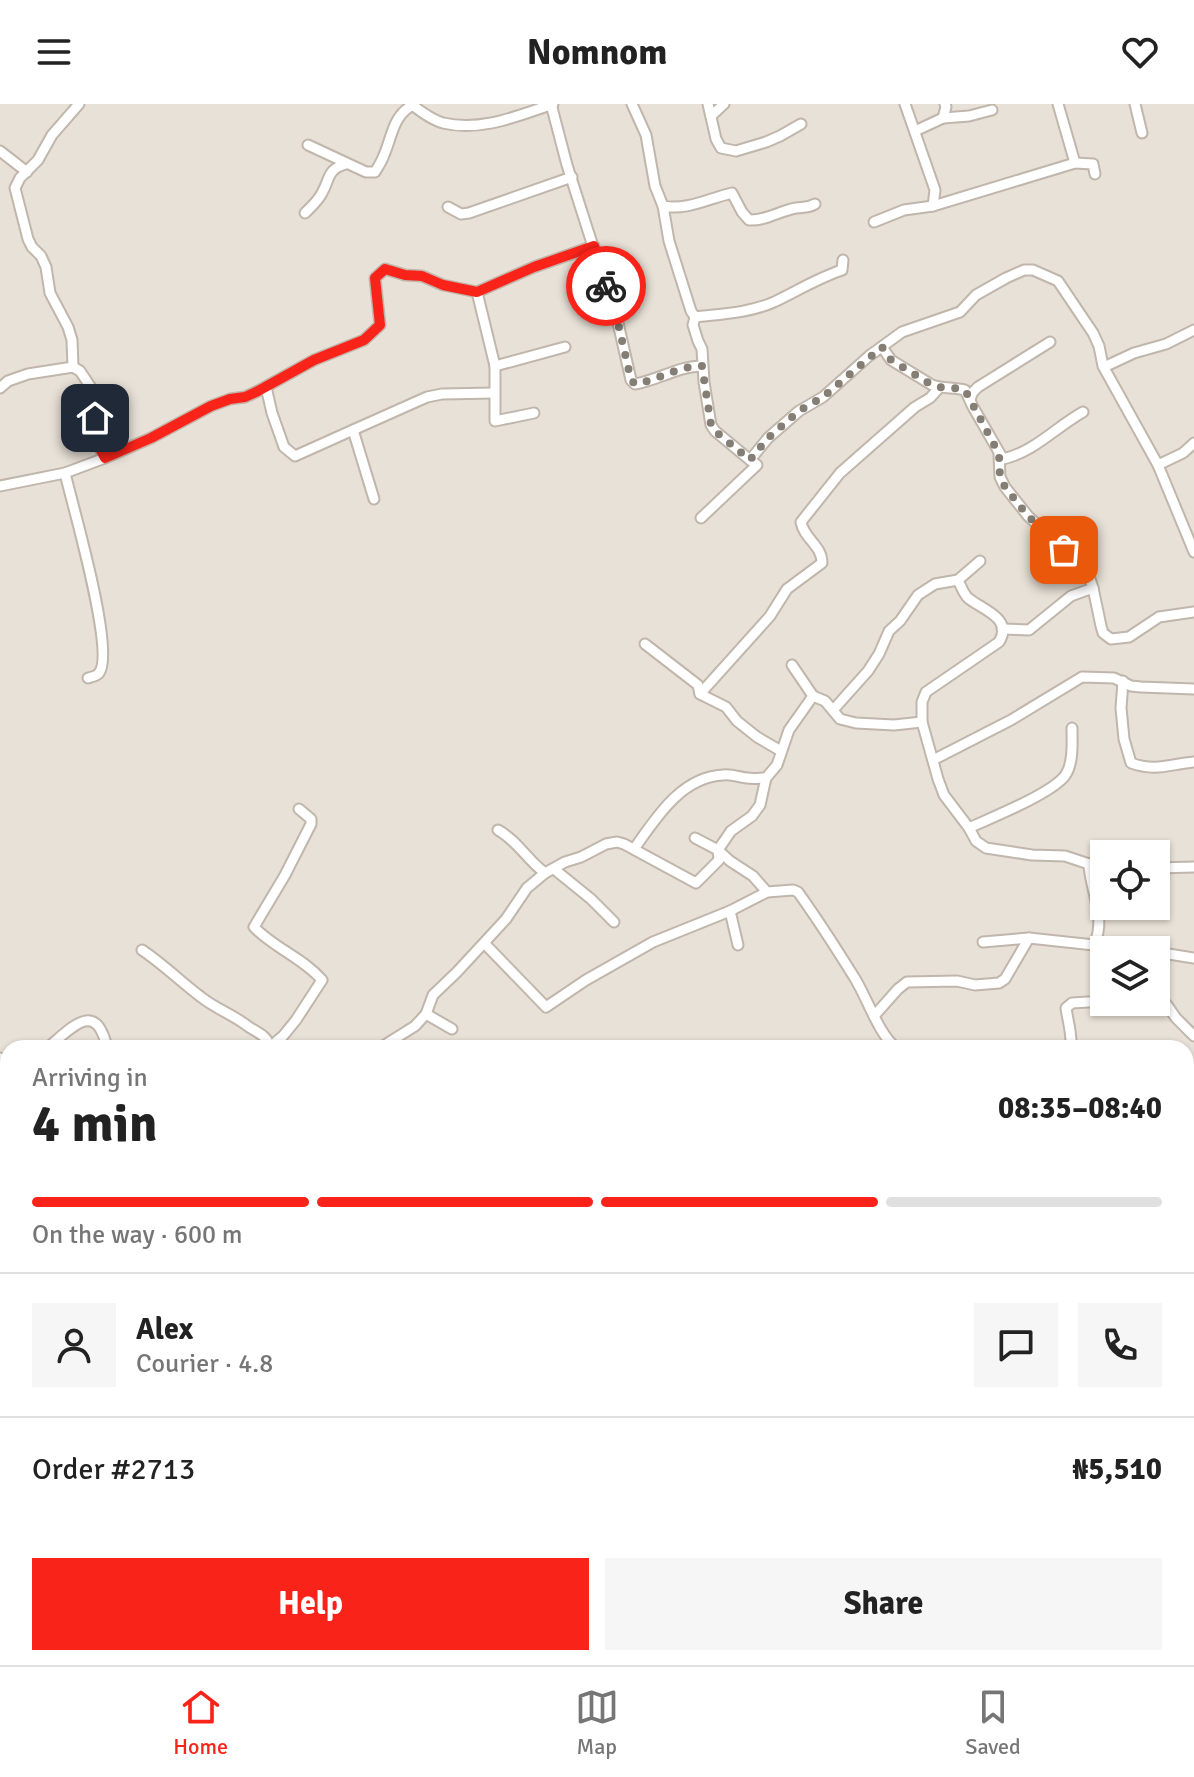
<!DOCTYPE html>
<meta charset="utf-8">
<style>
:root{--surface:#fff;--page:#f6f6f6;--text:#222;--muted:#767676;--line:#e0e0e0;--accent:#fa231a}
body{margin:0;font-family:Signika,sans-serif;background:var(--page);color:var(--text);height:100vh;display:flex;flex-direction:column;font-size:30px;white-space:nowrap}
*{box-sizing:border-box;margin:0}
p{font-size:26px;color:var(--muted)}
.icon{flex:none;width:44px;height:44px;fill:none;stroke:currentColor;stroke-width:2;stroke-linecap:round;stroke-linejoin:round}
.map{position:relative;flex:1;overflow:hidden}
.panel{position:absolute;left:0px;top:936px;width:1194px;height:626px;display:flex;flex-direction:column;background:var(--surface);border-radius:24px 24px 0 0;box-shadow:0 2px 6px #0004}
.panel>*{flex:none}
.tools{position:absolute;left:1090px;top:736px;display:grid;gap:16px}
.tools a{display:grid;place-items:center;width:80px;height:80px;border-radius:0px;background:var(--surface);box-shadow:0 2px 6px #0004;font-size:40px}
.pin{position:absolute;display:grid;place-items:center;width:68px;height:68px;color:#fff;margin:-34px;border-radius:16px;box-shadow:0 4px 12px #0006}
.courier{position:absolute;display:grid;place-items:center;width:80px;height:80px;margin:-40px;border:6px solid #fa231a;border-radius:50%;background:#fff;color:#222;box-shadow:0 2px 10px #0007}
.summary em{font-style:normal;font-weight:800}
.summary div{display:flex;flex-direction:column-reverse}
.summary{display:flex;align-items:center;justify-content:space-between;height:136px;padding:0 32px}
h1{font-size:52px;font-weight:800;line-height:60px}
.bar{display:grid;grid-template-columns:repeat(4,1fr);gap:12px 8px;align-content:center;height:96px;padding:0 32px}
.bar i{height:10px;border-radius:6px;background:var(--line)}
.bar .current{background:var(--accent)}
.bar p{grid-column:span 4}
.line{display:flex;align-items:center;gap:20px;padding:0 32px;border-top:2px solid var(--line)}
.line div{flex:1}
.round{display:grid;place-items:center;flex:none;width:84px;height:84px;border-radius:0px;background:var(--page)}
.button{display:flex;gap:16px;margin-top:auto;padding:16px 32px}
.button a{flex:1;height:92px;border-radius:0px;background:var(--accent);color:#fff;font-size:32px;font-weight:800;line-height:92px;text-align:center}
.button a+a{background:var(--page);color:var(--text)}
header{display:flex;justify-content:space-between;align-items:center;height:104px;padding:0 32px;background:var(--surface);font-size:36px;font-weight:800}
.menu{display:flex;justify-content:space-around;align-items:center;height:112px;border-top:2px solid var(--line);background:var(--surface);font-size:22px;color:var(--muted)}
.menu a{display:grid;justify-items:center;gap:4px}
.menu .current{color:var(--accent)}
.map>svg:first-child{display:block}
.residential{fill:#e8e1d7;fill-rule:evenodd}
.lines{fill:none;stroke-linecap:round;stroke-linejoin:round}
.street-casing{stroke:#c0b6ab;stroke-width:13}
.primary-casing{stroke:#e4b167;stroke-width:18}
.street{stroke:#fff;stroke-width:9}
.primary{stroke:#fed698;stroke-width:14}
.done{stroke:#847e75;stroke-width:8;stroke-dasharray:0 14.4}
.route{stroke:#fa231a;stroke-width:10}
</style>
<header><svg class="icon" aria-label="menu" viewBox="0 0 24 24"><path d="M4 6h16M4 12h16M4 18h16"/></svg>Nomnom<svg class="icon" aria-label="heart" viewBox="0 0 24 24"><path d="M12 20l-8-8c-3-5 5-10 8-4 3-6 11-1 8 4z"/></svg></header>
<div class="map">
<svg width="1194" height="1561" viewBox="0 0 1194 1561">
<rect width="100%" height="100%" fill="#f4f0e9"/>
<!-- residential -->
<path class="residential" d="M0,0H1194V1561H151L131,1554H1186V944H8V1506L0,1503ZM1104,750H1156V802H1104ZM1104,846H1156V898H1104Z"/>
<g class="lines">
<defs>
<g id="street">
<path d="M411,0C420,7 432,16 443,19C481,28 517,12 553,0"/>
<path d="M551,0L567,61L605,180L613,197L631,276L635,280C658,276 679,262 702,262"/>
<path d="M632,0L646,31L655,82L663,102C686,107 710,94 732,89L742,108L749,116C766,117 779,107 796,104C804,103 808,104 815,100"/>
<polyline points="708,0 716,35 721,44 736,47 766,38 780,32 801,20"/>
<polyline points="1135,0 1142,29"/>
<polyline points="711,12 724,0"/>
<polyline points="943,14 946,3 945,0"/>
<polyline points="915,27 943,14 969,12 992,6"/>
<path d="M308,41L366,68H375C378,63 382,57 384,51C392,33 393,11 413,1"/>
<polyline points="0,47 27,68"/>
<polyline points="1075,59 1093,60 1095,70"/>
<path d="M663,102L669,137L691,207L695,213C721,210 749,209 774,198C797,187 818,174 842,166L843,156"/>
<polyline points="933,102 1075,59 1058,0"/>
<polyline points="448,103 461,110 469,109 572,73"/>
<path d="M305,109C311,103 318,97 322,89C330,75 327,65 346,60"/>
<polyline points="874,118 904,106 933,102 935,86 905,0"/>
<polyline points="477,188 495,262 495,317 534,309"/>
<polyline points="695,213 693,221 698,237 702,245 704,278 711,321 715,327 750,356 768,334 799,307 823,293 869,252 902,228 960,208 976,191 1006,174 1024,166 1033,166 1058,177 1093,229 1099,242 1103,262 1158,361 1194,448"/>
<path d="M882,243L891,256L932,281C943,285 954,283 965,286L973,303L1003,355C1034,348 1056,323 1083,308"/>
<polyline points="495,262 565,243"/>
<polyline points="73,263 72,236 68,223 50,189 46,163 41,152 32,143 28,135 15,84 20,74 38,56 52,31 79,0"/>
<polyline points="1104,263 1134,249 1166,240 1194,226"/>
<polyline points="266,283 272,309 284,343 295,352 353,326 374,395"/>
<polyline points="0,284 8,277 28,270 73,263 80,267 90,282 97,339 105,354"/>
<polyline points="970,295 973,288 978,283 1050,238"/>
<polyline points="353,326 427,293 442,290 494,289"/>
<polyline points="999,350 1000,373 1005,383 1028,412 1087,466 1093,484 1101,522 1103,529 1111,535 1129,533 1159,513 1194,508"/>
<polyline points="1158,361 1183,349 1194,339"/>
<path d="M65,369C72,400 116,549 99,569C97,572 92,573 88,574"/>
<polyline points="0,382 65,369 105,354 151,334 211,302 230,295 245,293 256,288 314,256 364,236 380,221 375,174 385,165 405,171 422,172 443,181 477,188 534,163 594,142"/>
<polyline points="701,414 757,361 750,356"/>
<path d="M980,457L958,476C961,482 963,489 968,494C981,505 1014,514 999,538L926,588L922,598V618L938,675L944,691L969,724L976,737L986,744L1032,751L1065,752L1089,760L1104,761"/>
<polyline points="1002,525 1029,526 1071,492 1093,484"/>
<polyline points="645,540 698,581 700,590 726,603 737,617 757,633 781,647"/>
<polyline points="792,561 813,592"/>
<path d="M1123,577L1121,604L1124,635L1131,659C1156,668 1170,660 1194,658"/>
<path d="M700,590L770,512L787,485L822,459C822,441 804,435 801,418L840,369L915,303L930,294L939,284"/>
<polyline points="834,605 868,567 879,550 889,527 900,517 918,491 935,480 958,476"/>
<polyline points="933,656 1011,616 1082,573 1114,574 1131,582 1141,583 1194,585"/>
<path d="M969,724C993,713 1048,691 1064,673C1074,661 1072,638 1072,624"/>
<path d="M498,726C519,738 527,756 545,769"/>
<polyline points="695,734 718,746 731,727 752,712 760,701 766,674 777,661 789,626 813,592 825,597 840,615 856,619 894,621 922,618"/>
<path d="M634,745C656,714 681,673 723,671C732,670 739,673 747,674C754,675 760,674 766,674"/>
<path d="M1089,760C1090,787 1107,813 1094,841"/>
<polyline points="1156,764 1194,763"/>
<polyline points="554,765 591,795 614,818"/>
<path d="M767,788L793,786L798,788C818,816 836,844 854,873C866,891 880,934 897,944"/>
<polyline points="730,807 738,841"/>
<polyline points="983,838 1029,834 1094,841 1114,841 1144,846"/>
<path d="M142,846C163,860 181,878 201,893C216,905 234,911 249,923C258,929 268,932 270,944"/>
<polyline points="1156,848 1194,854"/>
<polyline points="1156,890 1167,901 1176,914 1194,932"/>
<polyline points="426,910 452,925"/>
<polyline points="874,912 898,885 907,878 957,877 975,881 999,879 1005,875 1029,834"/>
<path d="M270,943L283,932L296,916L322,876C303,854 274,844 254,823L285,771L311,720V715L299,705"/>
<path d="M47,944C70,926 96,893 107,944"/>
<polyline points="380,944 415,922 426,910 433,891 457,868 506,815 527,784 545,769 565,758 581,753 606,740 617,738 624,740 696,779 719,756 718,746 730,757 753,772 767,788 730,807 653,838 586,876 546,903 484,839"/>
<path d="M1071,944C1072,929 1068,918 1066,904L1072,899L1104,897"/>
<polyline points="0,954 8,961"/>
<polyline points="0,981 8,974"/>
<polyline points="1186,1035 1194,1035"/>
<polyline points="0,1069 8,1079"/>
<polyline points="1186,1123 1194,1123"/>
<polyline points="0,1137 8,1140"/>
<polyline points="1186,1201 1194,1201"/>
<polyline points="1186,1357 1194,1356"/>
<polyline points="0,1371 8,1365"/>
<polyline points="0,1465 8,1461"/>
<polyline points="1186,1480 1194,1537"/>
<polyline points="217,1554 233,1559 252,1554"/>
<polyline points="559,1554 571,1561"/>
<polyline points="759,1554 760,1561"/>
<polyline points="1102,1554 1103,1561"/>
<polyline points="391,1561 394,1554"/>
</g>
<g id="primary">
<polyline points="0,1474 8,1477"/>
<polyline points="0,1512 8,1515"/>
<polyline points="104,1554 122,1561"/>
<polyline points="199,1554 215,1561"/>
<polyline points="176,1561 179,1554"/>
</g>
</defs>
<!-- street casing -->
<use href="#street" class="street-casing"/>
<!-- primary casing -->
<use href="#primary" class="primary-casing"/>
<!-- street -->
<use href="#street" class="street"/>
<!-- primary -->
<use href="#primary" class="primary"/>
</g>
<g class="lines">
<!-- done -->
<path class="done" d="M606,182L613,197L631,276L635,280C658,276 678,262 702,262L711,321L715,327L750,356L768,334L799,307L823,293L882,243L891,256L932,281C943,285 954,283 965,286L999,350L1000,373L1005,383L1028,412L1064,446"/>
<!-- route -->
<polyline class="route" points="95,314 97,339 105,354 151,334 211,302 230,295 245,293 256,288 314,256 364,236 380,221 375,174 385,165 405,171 422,172 443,181 477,188 534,163 594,142 606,182"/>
</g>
</svg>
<div class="tools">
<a><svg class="icon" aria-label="locate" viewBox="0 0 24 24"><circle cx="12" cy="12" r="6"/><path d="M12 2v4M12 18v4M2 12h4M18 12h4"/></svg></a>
<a><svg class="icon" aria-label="layers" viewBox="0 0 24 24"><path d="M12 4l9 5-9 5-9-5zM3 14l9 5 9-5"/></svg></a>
</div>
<div class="pin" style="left:1064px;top:446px;background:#ea580c"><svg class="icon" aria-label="bag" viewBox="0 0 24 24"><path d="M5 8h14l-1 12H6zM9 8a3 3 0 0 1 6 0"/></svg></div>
<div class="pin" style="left:95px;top:314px;background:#1f2937"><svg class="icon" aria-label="home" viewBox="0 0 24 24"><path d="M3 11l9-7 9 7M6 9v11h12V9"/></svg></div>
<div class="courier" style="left:606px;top:182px"><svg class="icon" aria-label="bike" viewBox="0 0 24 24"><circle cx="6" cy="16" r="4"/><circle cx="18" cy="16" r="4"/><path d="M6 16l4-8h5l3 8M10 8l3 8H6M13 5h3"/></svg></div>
<section class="panel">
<div class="summary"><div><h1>4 min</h1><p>Arriving in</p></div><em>08:35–08:40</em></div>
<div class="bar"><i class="current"></i><i class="current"></i><i class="current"></i><i></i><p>On the way · 600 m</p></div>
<div class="line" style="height:144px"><a class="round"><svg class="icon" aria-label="person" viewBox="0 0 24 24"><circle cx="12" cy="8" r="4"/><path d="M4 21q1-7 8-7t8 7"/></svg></a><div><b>Alex</b><p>Courier · 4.8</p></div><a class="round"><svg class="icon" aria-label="chat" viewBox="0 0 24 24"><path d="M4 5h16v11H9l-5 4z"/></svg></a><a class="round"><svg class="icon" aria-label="phone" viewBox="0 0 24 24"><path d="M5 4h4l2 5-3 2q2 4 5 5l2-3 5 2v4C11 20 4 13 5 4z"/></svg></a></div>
<div class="line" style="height:104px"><div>Order #2713</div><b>₦5,510</b></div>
<div class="button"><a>Help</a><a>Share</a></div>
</section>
</div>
<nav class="menu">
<a class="current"><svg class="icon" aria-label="home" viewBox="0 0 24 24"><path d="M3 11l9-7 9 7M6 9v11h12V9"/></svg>Home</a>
<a><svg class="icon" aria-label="map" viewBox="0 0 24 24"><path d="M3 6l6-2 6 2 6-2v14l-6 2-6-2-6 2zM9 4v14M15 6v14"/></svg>Map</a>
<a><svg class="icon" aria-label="saved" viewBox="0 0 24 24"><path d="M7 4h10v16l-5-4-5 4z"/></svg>Saved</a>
</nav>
